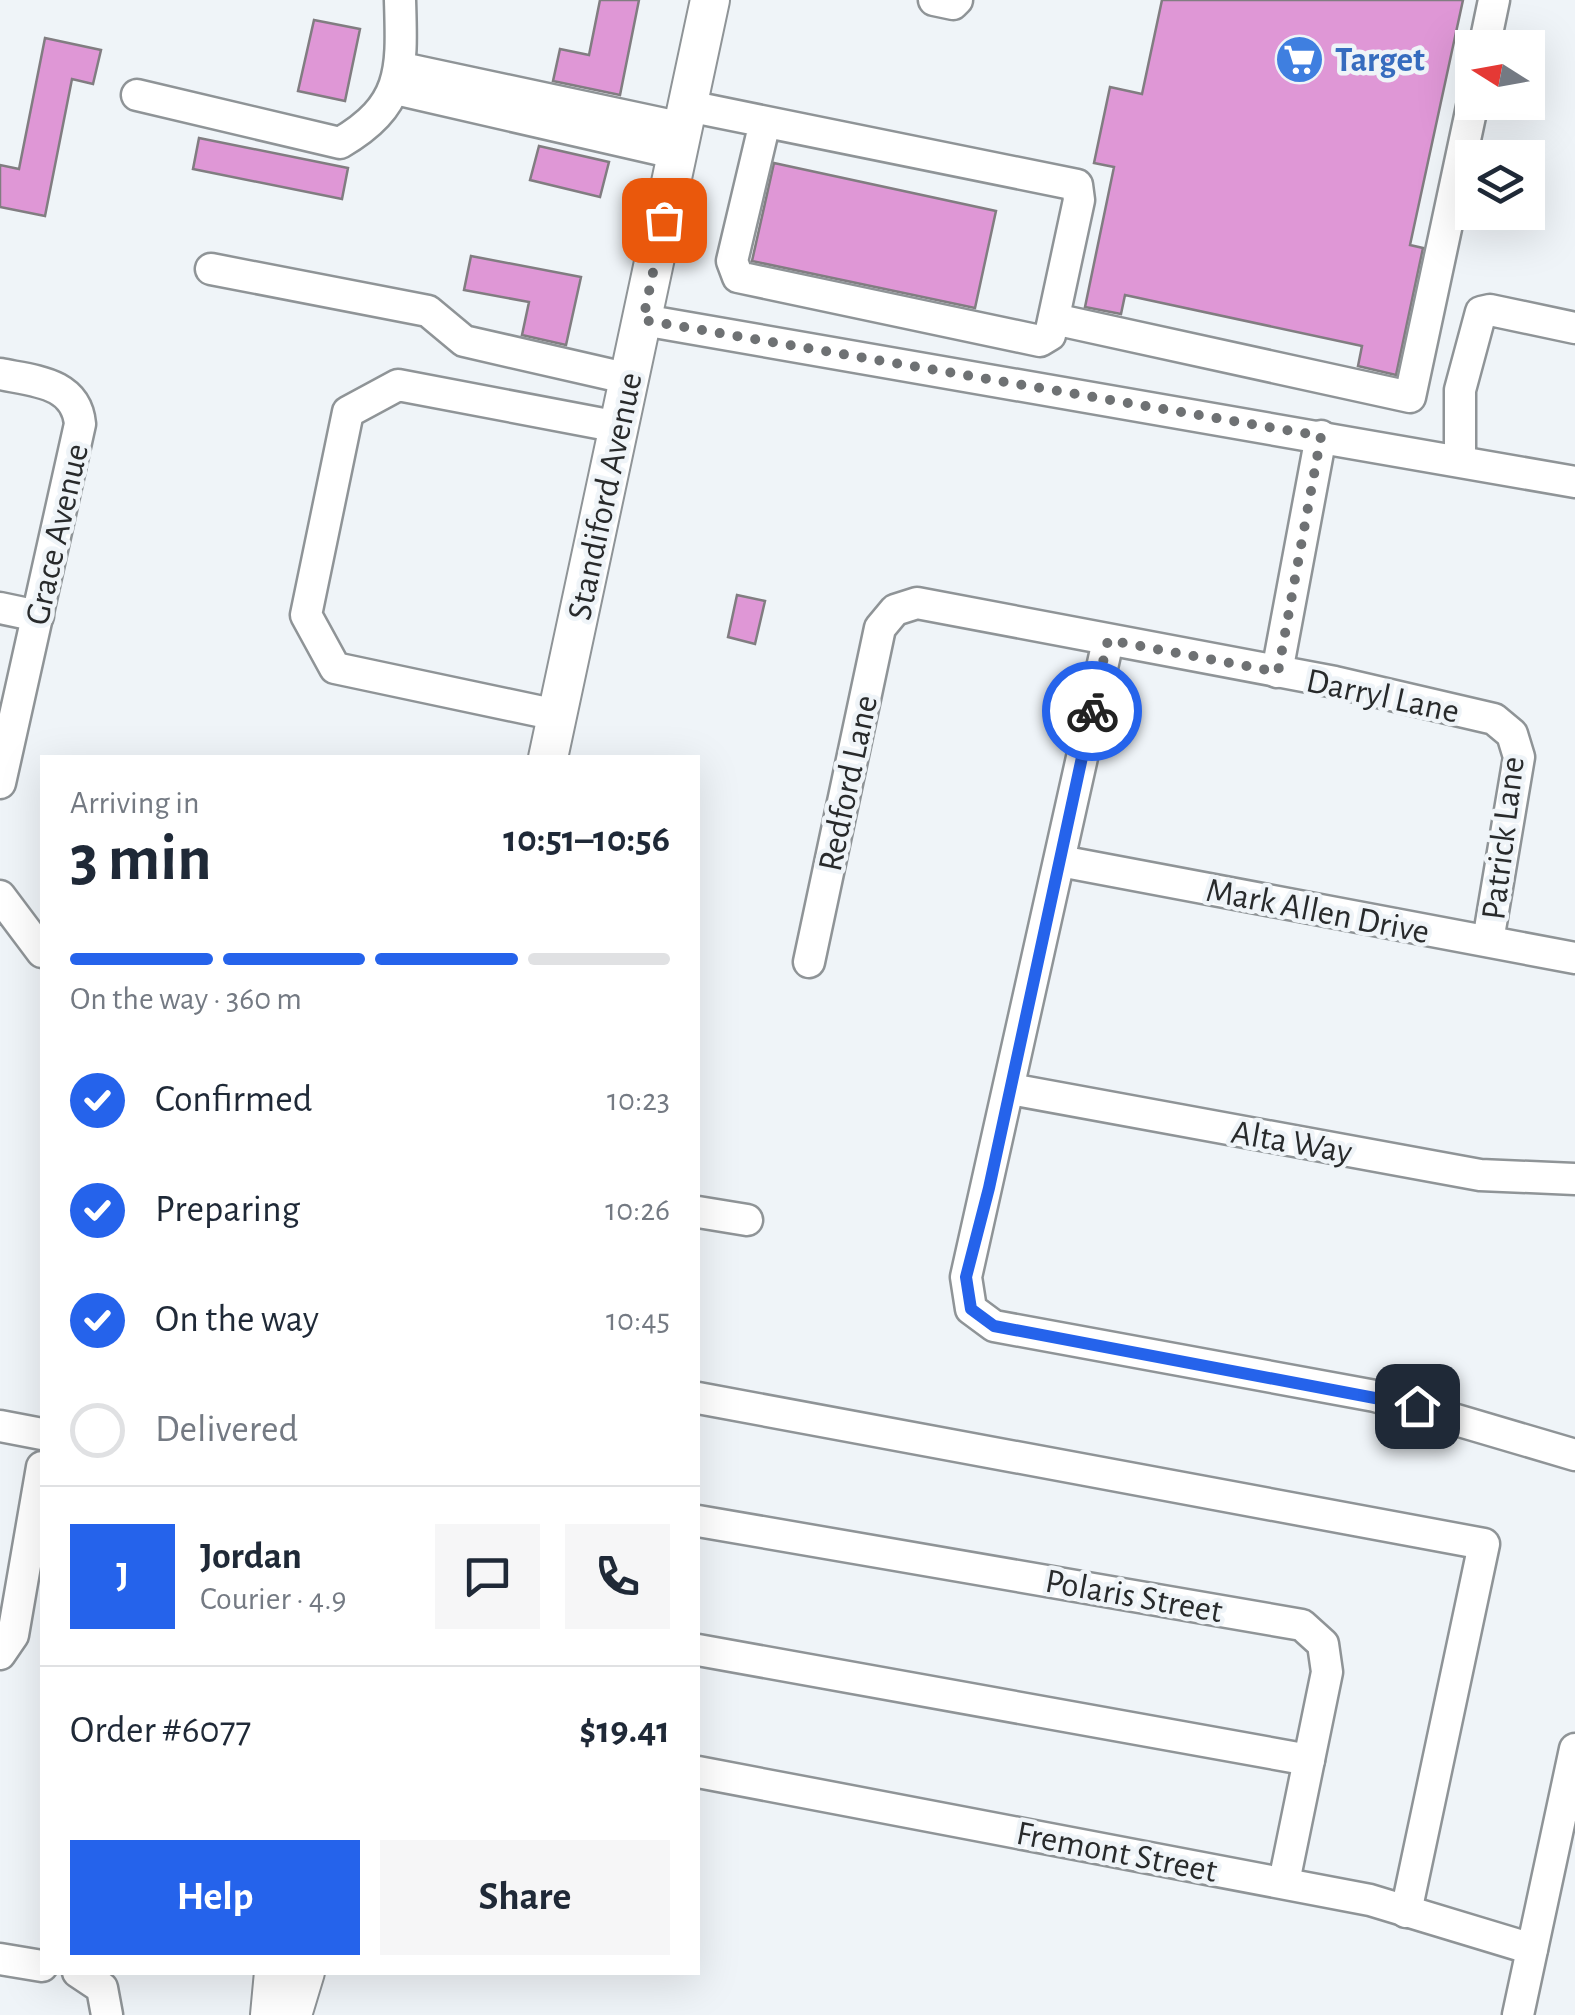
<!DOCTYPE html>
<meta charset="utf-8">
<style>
:root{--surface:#fff;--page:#f6f6f7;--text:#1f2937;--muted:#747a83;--line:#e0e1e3;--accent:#2563eb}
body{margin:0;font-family:"Alegreya Sans",sans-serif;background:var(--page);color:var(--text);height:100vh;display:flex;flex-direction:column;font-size:38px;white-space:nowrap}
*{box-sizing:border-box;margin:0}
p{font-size:32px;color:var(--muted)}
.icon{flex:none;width:55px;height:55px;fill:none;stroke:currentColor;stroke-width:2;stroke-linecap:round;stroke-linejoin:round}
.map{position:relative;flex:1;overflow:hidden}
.side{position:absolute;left:40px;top:755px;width:660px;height:1220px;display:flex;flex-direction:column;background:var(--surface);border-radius:0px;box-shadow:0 10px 40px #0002}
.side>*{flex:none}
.needle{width:65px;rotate:281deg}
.fabs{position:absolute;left:1455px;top:30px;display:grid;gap:20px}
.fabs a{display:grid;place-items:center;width:90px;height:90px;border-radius:0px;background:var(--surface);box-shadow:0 10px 40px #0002;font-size:50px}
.pin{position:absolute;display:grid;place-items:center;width:85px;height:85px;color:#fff;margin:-42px;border-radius:20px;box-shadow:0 5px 15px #0006}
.courier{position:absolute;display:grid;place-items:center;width:100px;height:100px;margin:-50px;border:8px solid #2563eb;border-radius:50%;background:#fff;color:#222;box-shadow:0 2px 12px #0007}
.headline em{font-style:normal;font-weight:700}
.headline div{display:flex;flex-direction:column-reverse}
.headline{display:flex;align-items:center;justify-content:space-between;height:170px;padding:0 30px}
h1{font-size:65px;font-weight:700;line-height:75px}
.bar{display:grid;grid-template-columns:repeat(4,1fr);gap:15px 10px;align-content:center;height:120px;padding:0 30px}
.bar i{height:12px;border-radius:8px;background:var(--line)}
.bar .selected{background:var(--accent)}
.bar p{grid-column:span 4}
.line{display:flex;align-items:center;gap:25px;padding:0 30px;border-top:2px solid var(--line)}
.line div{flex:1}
.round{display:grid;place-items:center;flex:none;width:105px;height:105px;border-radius:0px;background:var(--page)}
ol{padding:0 30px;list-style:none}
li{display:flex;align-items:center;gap:30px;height:110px}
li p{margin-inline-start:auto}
li .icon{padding:10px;border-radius:50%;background:var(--accent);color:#fff;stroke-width:4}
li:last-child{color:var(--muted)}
li i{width:55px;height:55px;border:5px solid var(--line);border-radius:50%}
.action{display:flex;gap:20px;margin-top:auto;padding:20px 30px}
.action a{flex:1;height:115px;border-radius:0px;background:var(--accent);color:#fff;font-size:40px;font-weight:700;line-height:115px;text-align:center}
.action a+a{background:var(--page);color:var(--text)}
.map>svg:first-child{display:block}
.building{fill:#df97d6;stroke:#817d81;stroke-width:2.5}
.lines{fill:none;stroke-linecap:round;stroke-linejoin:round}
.minor-casing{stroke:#8f9497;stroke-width:35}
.major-casing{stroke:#8f9497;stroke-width:42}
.minor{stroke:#fff;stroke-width:30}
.major{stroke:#fff;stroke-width:38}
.done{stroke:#6e7173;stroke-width:10;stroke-dasharray:0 18}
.route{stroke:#2563eb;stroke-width:12}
.labels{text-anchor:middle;stroke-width:9;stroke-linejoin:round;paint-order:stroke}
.shop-label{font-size:35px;font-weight:bold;fill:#366cbe;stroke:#eff4f8;text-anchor:start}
.street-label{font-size:35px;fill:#282a2b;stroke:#eff4f8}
</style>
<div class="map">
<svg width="1575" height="2015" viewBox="0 0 1575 2015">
<rect width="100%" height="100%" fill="#eff4f8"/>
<!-- building -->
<g class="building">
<polygon points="600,0 639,0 620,95 553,81 560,49 589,55"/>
<polygon points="1162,0 1463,0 1410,245 1423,248 1396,375 1358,366 1362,346 1125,295 1121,314 1085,307 1114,167 1094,163 1110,87 1142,94"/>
<polygon points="314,20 360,29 345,101 298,91"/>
<polygon points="45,38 101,50 93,84 72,79 45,216 0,207 0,165 19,169"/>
<polygon points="199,138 348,168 342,199 193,169"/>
<polygon points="539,146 609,162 600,197 530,180"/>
<polygon points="774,163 996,211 975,308 752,261"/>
<polygon points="471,256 581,277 566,345 522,335 529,302 464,290"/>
<polygon points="737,595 765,601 755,644 728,637"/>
</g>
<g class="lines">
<defs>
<g id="minor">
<polyline points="934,0 953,4 957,0"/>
<polyline points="1484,48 1494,0"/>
<polyline points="402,68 683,128"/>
<polyline points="395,89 678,154"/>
<path d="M137,95L340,143C405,105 402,69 400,0"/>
<polyline points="688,106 1077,185 1079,200 1050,335 1040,341 738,277 732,261 765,122"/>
<polyline points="211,269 428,311 464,341 630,379"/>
<polyline points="1054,319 1410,397 1473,102"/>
<polyline points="643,320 1575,482"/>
<path d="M0,374C34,381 76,382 80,424L0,783"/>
<polyline points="1460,461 1460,390 1481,312 1490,310 1575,328"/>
<polyline points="0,608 38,616"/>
<polyline points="1108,641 966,1277 971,1309 994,1326 1375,1396 1575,1455"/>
<polyline points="1277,672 1321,436"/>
<polyline points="557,715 335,668 306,615 348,412 398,385 619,427"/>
<polyline points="1060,861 1575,958"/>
<polyline points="0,896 42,952"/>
<polyline points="809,962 880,628 895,610 917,603 1335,682 1494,719 1512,734 1519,757 1488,941"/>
<polyline points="1010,1089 1480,1175 1575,1179"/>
<polyline points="698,1212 747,1220"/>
<polyline points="698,1398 1484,1544 1406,1912"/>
<polyline points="0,1426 42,1434"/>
<polyline points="698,1521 1302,1625 1323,1644 1327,1672 1284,1882"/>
<polyline points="698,1650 1309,1760"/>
<polyline points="0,1654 13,1635 42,1467"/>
<polyline points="698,1772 1370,1900 1532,1949"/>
<polyline points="0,1959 42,1966"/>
<polyline points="78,1972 102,1988 107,2015"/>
<polyline points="1518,2015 1575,1749"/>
</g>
<g id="major">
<polyline points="548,758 710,0"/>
<polyline points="270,2015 274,1972"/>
<polyline points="292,2015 305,1972"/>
</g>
</defs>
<!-- minor casing -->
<use href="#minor" class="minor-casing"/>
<!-- major casing -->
<use href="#major" class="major-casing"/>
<!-- minor -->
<use href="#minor" class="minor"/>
<!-- major -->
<use href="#major" class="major"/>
</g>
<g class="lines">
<!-- done -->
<polyline class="done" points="664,220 643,320 1321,436 1278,672 1108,640 1092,711"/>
<!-- route -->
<polyline class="route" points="1092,711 989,1188 966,1277 971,1309 994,1326 1417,1406"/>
</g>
<!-- icons -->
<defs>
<symbol id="supermarket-disc" viewBox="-11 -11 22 22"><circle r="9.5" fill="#3f7fe0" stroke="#eff4f8"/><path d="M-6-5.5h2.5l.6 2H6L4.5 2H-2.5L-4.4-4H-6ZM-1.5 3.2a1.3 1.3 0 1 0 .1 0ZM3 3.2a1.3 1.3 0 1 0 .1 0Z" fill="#fff"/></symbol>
</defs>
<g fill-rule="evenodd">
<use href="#supermarket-disc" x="1272" y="32" width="55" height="55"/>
</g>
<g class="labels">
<!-- shop labels -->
<g class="shop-label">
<text x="1335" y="71">Target</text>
</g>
<!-- street labels -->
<g class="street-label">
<text transform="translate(604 496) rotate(-78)" y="12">Standiford Avenue</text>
<text transform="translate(56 534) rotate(-77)" y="12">Grace Avenue</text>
<text transform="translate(1383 695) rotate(12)" y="12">Darryl Lane</text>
<text transform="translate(847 783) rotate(-78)" y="12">Redford Lane</text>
<text transform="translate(1502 838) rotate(-83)" y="12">Patrick Lane</text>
<text transform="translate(1318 910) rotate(11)" y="12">Mark Allen Drive</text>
<text transform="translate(1292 1141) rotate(10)" y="12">Alta Way</text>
<text transform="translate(1134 1595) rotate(10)" y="12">Polaris Street</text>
<text transform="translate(1117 1851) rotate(11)" y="12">Fremont Street</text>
</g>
</g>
</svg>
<div class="fabs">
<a><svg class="needle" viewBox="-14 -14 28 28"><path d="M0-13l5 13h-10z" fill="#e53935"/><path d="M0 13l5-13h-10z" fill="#747a83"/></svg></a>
<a><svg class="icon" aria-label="layers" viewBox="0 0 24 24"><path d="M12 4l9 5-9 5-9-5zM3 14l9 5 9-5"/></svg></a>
</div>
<div class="pin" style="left:664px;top:220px;background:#ea580c"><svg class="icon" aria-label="bag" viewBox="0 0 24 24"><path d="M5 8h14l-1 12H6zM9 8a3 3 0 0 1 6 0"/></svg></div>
<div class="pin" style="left:1417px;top:1406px;background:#1f2937"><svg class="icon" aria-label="home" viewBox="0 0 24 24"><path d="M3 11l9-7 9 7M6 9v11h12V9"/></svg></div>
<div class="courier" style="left:1092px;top:711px"><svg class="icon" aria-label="bike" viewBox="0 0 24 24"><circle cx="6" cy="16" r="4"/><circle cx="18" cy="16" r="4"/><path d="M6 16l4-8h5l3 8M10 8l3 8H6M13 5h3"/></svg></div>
<section class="side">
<div class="headline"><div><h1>3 min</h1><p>Arriving in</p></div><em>10:51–10:56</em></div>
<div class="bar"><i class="selected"></i><i class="selected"></i><i class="selected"></i><i></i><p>On the way · 360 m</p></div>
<ol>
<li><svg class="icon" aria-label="check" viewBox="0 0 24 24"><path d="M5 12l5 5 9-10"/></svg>Confirmed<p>10:23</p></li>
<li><svg class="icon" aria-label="check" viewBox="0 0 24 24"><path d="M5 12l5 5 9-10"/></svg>Preparing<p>10:26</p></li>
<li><svg class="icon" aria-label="check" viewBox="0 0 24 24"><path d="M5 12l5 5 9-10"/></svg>On the way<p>10:45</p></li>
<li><i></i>Delivered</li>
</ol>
<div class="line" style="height:180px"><b class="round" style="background:var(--accent);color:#fff">J</b><div><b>Jordan</b><p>Courier · 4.9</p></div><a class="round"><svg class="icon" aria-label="chat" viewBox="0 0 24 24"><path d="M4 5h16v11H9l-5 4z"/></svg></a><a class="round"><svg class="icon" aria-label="phone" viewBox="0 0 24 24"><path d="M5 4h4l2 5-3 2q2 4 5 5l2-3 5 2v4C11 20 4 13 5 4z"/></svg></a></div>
<div class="line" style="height:130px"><div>Order #6077</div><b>$19.41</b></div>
<div class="action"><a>Help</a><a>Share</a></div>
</section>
</div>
